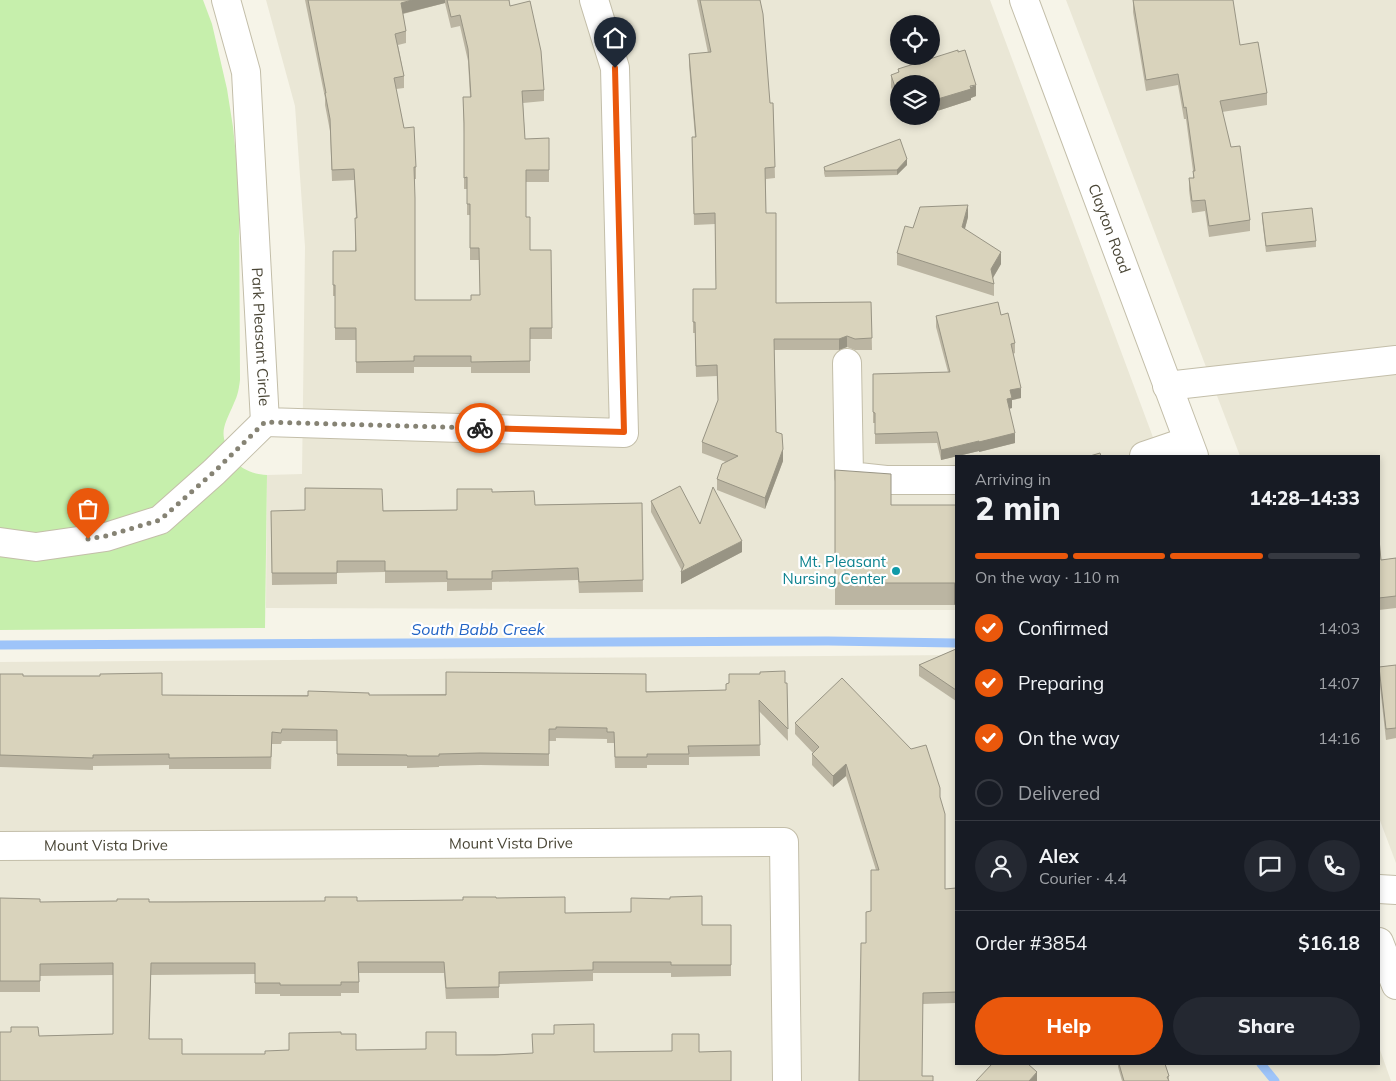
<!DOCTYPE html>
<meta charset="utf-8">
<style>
:root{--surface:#171b24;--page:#242831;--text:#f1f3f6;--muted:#9ea1a6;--line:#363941;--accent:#ea580c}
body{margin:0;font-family:Mulish,sans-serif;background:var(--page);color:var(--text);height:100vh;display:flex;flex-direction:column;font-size:19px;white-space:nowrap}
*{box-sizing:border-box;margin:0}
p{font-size:16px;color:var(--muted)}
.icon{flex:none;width:28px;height:28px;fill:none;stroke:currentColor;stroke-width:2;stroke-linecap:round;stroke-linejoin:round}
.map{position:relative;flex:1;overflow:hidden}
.side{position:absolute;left:955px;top:455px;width:425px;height:610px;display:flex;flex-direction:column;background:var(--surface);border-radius:0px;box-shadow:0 2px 8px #0003}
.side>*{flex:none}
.controls{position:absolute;left:890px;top:15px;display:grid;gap:10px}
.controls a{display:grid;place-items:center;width:50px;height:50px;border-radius:50%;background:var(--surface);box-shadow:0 2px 8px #0003;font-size:25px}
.pin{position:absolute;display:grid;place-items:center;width:42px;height:42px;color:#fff;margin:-51px -21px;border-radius:50% 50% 50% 0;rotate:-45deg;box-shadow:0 0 5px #0007}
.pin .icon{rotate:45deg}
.courier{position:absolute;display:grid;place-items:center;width:50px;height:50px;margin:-25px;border:4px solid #ea580c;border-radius:50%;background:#fff;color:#222;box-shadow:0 1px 6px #0007}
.head em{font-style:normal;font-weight:800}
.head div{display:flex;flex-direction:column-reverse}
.head{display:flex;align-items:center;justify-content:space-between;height:85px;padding:0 20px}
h1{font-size:32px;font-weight:800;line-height:38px}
.bar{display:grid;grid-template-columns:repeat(4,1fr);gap:8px 5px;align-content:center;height:60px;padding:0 20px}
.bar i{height:6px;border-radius:4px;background:var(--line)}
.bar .active{background:var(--accent)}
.bar p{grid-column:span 4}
.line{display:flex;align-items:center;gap:12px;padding:0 20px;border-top:1px solid var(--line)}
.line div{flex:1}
.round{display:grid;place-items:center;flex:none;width:52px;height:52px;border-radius:26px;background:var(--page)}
ol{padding:0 20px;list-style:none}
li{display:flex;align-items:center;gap:15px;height:55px}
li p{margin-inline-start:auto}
li .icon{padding:5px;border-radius:50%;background:var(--accent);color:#fff;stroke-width:4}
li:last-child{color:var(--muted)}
li i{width:28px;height:28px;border:2px solid var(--line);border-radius:50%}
.action{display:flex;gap:10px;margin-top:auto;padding:10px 20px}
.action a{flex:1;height:58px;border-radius:30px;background:var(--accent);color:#fff;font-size:20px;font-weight:800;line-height:58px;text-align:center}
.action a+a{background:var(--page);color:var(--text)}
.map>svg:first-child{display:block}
.residential{fill:#eae7d6;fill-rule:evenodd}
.green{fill:#c6efac}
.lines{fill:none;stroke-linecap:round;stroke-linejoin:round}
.stream{stroke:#9ec4f9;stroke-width:9}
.minor-casing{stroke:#c3bea9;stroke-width:30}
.minor{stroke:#fff;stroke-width:28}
.wall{fill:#bbb5a2;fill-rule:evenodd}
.shaded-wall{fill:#989484}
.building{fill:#d9d3bc;stroke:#989484}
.done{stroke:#868374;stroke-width:5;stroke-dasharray:0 9}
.route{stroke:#ea580c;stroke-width:6}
.culture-dot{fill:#0f9aa8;stroke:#fff;stroke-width:2}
.labels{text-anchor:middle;stroke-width:4.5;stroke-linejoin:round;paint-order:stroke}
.street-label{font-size:15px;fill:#4a4636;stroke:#fff}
.culture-label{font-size:15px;fill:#0d838f;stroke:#fff;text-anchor:end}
.water-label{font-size:16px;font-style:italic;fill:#2163c4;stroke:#fff}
</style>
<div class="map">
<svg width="1396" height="1081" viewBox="0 0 1396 1081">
<rect width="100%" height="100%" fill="#f6f4e8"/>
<!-- residential -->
<g class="residential">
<path d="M266,0H990L1160,456H956V610L266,608L267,475L302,474L305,247L295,106ZM899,24H931V56H899ZM899,84H931V116H899Z"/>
<polygon points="1066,0 1396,0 1396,863 1379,818 1379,456 1240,456"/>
<polygon points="956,655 956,1064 1379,1064 1379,1047 1391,1081 0,1081 0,662"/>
</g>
<!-- green -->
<path class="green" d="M0,0H203L212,24L227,89L233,127L239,184L240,380C239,388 238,395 234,403C224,427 217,433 233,458C241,470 253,474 267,475L265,628L0,630Z"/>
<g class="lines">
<!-- stream -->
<g class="stream">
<polyline points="0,645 828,641 956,643"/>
<polyline points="1261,1064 1275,1081"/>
</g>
<defs>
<g id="minor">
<path id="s1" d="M226,0L246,72L265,422L624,433L615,68L594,0"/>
<path id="s2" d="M1024,0L1194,456"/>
<polyline points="847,363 849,476 886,480 956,480"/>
<polyline points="1167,386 1396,360"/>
<polyline points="1144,456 1188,441"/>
<polyline points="0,542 36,547 106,537 160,520 214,472 265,422"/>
<path id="s3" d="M0,846L784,842L787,1081"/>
<polyline points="1379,889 1396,890"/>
<polyline points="1379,942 1396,985"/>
</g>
</defs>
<!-- minor casing -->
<use href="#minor" class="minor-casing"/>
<!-- minor -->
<use href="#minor" class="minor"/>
</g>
<!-- wall -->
<g class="wall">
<path d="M305,0H509L510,6L544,90V101L523,103L525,139L549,170V182H526V217L530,250L552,328V339H530V373H471V367H414V373H356V340H335V296H333V251H355L356,218L354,180L332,181L330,131L325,105V98ZM445,3L451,28L460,26L468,61L470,97H463L464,134V189H467V215H470V260H479L480,295L471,300H415L414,179H416V167L404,128L396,89L404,88V76L398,45L406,43V31L403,14Z"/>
<polygon points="697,0 760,0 770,103 773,103 775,178 766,179 766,213 776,303 871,302 872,350 855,350 847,347 839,350 774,350 776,432 783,461 765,509 717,490 717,479 726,462 702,453 702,442 718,401 717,376 696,377 695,333 693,333 693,289 716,289 715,224 694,225 692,137 695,137 689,65 689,54 708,53"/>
<polygon points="1133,0 1240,45 1267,93 1267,105 1222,112 1250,220 1250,231 1209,237 1205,211 1192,213 1189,190 1189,178 1193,178 1193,171 1186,119 1184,119 1178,85 1146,91 1133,12"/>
<polygon points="898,69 976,96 971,98 971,100 931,113 931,84 899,84 899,111 891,87 891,75 898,73"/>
<polygon points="907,165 897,175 825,177 824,173 824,167"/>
<polygon points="1262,213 1316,241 1316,247 1266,252 1262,219"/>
<polygon points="968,217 965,229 1001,264 993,278 994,284 994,296 897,265 897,253 913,228"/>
<polygon points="1001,315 1015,343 1015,353 1013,354 1021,398 1012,400 1012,408 1009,409 1015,443 979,452 979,451 941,460 937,443 875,444 875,423 873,423 873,374 948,372 936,327 936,316"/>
<polygon points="835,470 891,505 956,505 956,604 954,605 835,605"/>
<polygon points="492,492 535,505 642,503 643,592 579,593 578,580 492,582 492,590 447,591 447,582 385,583 385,572 337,573 337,584 272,585 271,511 457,510"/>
<polygon points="651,501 700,524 742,552 681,584 682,571 651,512"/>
<polygon points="1379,539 1381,560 1396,558 1396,608 1379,610"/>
<polygon points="956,649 956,701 919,676 919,665"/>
<polygon points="1396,665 1396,738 1386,740 1379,677 1379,667"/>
<polygon points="0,674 162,695 369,695 726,690 785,683 787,683 788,741 759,711 760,756 689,757 689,765 647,765 647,768 615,768 614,743 607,743 607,739 556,738 556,741 549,741 549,766 480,765 439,766 439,767 407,768 407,766 337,766 337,741 282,741 281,744 272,744 271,769 169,769 169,765 93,766 93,770 0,767"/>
<polygon points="795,723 940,797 945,889 956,888 956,1003 923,1004 859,1081 866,943 871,911 876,870 846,776 833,787 812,765 812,754 813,753 795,734"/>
<polygon points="0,898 40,902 357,901 463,900 496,898 565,913 702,925 731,925 731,976 671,977 671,973 593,973 593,981 499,984 499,998 446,999 444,973 359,973 359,993 341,993 341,996 280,996 280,994 255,994 255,974 151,975 149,1039 182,1054 265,1054 289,1050 341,1034 356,1050 456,1055 594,1052 699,1052 0,1081 39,1036 113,1034 113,975 40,976 40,992 0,992"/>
<polygon points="1118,1064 1165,1064 1169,1076 1169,1081 1122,1081 1118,1067"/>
</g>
<!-- shaded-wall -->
<g class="shaded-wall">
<polygon points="412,0 445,0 445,3 401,14 401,3"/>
<polygon points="976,85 976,96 971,98 971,100 931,113 931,101"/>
<polygon points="902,116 920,116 902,122"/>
<polygon points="907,159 907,165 897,175 897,170"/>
<polygon points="968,205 968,217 962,239 962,227"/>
<polygon points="1001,252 1001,264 991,281 991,269"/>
<polygon points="847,336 847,347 839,350 839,339"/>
<polygon points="1021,388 1021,398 1012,400 1012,408 1007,409 1007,399 1010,390"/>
<polygon points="1015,433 1015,443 979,452 979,451 941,460 941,450 979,441"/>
<polygon points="783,449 783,461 765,509 765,498"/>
<polygon points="742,541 742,552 681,584 681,572"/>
<polygon points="954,583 956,583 956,604 954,605"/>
<polygon points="846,764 846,776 833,787 833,776"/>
<polygon points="1037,1072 1037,1081 1029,1081"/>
</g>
<!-- building -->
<g class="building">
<polygon points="308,0 412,0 401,3 406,31 395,34 404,76 394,78 404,128 414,127 416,167 414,167 415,198 415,300 471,300 471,295 480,295 479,248 470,248 470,204 467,204 467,177 464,178 464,123 463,97 471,97 468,49 460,15 451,17 447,0 509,0 510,6 530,1 541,51 544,90 522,91 525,139 549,138 549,170 526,170 526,217 530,217 530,250 551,250 552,328 530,328 530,361 471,362 471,356 414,356 414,361 356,362 356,328 335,328 335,285 333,285 333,251 356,251 355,218 357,218 354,169 332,170 330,119 325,93 326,93"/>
<polygon points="700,0 760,0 763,14 770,103 773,103 775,167 765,168 766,213 776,213 776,303 871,302 872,338 855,339 847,336 839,339 774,339 776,432 782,434 783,449 765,498 717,479 722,464 738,456 702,442 718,400 717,365 696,366 695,322 693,322 693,289 716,289 715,213 694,214 692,137 696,137 689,54 711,52"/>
<polygon points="1133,0 1233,0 1240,45 1258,42 1267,93 1220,101 1231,147 1240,146 1250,220 1209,226 1205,200 1192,201 1189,178 1194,178 1193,171 1195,171 1186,107 1184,108 1178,74 1146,80"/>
<polygon points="958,50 958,52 965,50 976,85 970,86 971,89 931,101 931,84 899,84 899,99 891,75 899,72 898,69"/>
<polygon points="900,139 907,159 897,170 825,171 824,167"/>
<polygon points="968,205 962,227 1001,252 991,269 994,284 897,253 905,226 913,228 920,207"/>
<polygon points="1312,208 1316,241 1266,246 1262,213"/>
<polygon points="998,302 1001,315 1008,313 1015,343 1011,344 1021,388 1010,390 1012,398 1007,399 1015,433 979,442 979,441 941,450 937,432 875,434 875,413 873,412 873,374 950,372 936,316"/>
<polygon points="1100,453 1101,456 1090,456"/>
<polygon points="835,470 891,474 891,505 956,505 956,583 835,583"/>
<polygon points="680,486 700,524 713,487 742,541 681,572 684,565 651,501"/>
<polygon points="305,488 382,489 383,511 457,510 457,489 492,489 492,492 534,491 535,505 642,503 643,580 579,582 578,568 492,571 492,579 447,579 447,571 385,571 385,561 337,561 337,573 272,573 271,511 305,510"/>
<polygon points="1379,539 1381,560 1396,558 1396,596 1379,598"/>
<polygon points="956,649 956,690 919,665"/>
<polygon points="1396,665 1396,728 1386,729 1379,667"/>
<polygon points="785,671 785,683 787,683 788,729 759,700 760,745 688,746 689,754 647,754 647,757 615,757 614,732 607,732 607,728 556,727 556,729 549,729 549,754 480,753 439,754 439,756 407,756 407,755 337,754 337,730 282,729 281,733 272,732 271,757 169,758 169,754 93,755 93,758 0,755 0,674 23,674 23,676 100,676 100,674 162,673 162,695 308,696 308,691 369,693 369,695 446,695 446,672 646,674 646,692 726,690 726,684 729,683 729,674 760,674 760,672"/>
<polygon points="842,678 911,749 926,745 940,788 940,797 945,814 945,889 956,888 956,992 923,993 922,1076 933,1076 933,1081 859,1081 861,943 866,943 866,912 871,911 871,870 879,870 846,764 833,776 812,754 819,747 795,723"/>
<polygon points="702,896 702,925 731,925 731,965 671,965 671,962 593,962 593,970 499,972 499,987 446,988 444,962 358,962 359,982 341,982 341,985 280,985 280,983 255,983 255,963 151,963 149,1039 182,1039 182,1054 265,1054 265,1051 289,1050 289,1033 341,1032 341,1034 356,1034 356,1050 426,1049 426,1032 456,1032 456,1055 495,1055 533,1053 532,1034 554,1034 554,1025 594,1024 594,1052 672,1051 672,1034 699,1034 699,1052 731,1051 731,1081 0,1081 0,1032 11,1032 11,1027 38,1027 39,1036 113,1034 113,963 40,964 40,981 0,981 0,898 40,899 40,902 117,901 117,899 149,899 149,902 177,902 325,901 325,897 357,897 357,901 463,900 463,897 496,897 496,898 565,897 565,913 631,912 631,898 670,899 670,897"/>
<polygon points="992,1064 1028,1064 1037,1072 1029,1081 976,1081"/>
<polygon points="1119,1064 1165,1064 1169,1076 1167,1077 1169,1081 1124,1081"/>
</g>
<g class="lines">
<!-- done -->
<polyline class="done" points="88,539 106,536 160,520 214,472 265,422 480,428"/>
<!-- route -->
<polyline class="route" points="480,428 624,432 615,68"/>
</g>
<!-- markers -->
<circle class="culture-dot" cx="896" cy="571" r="5"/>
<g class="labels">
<!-- street labels -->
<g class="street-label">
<text dy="5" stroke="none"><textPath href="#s2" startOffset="244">Clayton Road</textPath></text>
<text dy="5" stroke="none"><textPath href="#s1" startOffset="340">Park Pleasant Circle</textPath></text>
<text dy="5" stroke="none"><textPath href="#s3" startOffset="511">Mount Vista Drive</textPath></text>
<text dy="5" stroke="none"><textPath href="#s3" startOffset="106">Mount Vista Drive</textPath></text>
</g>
<!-- culture labels -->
<g class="culture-label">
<text x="886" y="567">Mt. Pleasant<tspan x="886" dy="17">Nursing Center</tspan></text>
</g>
<!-- water labels -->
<g class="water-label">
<text x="478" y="635">South Babb Creek</text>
</g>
</g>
</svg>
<div class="controls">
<a><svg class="icon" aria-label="locate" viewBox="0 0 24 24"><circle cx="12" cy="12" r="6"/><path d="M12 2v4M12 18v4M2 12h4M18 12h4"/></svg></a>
<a><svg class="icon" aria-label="layers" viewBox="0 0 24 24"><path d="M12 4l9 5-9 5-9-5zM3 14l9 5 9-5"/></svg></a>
</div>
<div class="pin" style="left:88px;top:539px;background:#ea580c"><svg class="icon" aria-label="bag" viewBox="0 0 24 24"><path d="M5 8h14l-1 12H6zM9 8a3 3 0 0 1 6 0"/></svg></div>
<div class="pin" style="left:615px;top:68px;background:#1f2937"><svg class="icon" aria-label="home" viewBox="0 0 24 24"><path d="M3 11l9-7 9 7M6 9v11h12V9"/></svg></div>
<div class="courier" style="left:480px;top:428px"><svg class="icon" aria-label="bike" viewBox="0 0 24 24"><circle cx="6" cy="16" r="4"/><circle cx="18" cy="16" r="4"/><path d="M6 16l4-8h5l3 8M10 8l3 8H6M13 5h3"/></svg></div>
<section class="side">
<div class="head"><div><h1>2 min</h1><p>Arriving in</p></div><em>14:28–14:33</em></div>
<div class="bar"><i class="active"></i><i class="active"></i><i class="active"></i><i></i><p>On the way · 110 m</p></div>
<ol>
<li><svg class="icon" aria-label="check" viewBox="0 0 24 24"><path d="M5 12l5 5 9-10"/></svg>Confirmed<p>14:03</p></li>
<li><svg class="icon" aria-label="check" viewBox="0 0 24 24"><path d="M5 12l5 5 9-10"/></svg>Preparing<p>14:07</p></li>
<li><svg class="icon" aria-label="check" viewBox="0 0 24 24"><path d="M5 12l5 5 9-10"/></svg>On the way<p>14:16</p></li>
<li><i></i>Delivered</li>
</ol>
<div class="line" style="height:90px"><a class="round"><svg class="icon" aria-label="person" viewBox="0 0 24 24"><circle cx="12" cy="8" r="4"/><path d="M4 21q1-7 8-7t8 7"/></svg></a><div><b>Alex</b><p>Courier · 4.4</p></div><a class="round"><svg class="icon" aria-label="chat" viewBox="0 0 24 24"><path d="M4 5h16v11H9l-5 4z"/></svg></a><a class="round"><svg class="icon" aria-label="phone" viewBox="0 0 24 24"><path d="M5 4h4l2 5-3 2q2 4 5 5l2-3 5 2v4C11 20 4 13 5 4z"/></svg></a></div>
<div class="line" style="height:65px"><div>Order #3854</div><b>$16.18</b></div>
<div class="action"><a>Help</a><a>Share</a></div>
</section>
</div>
